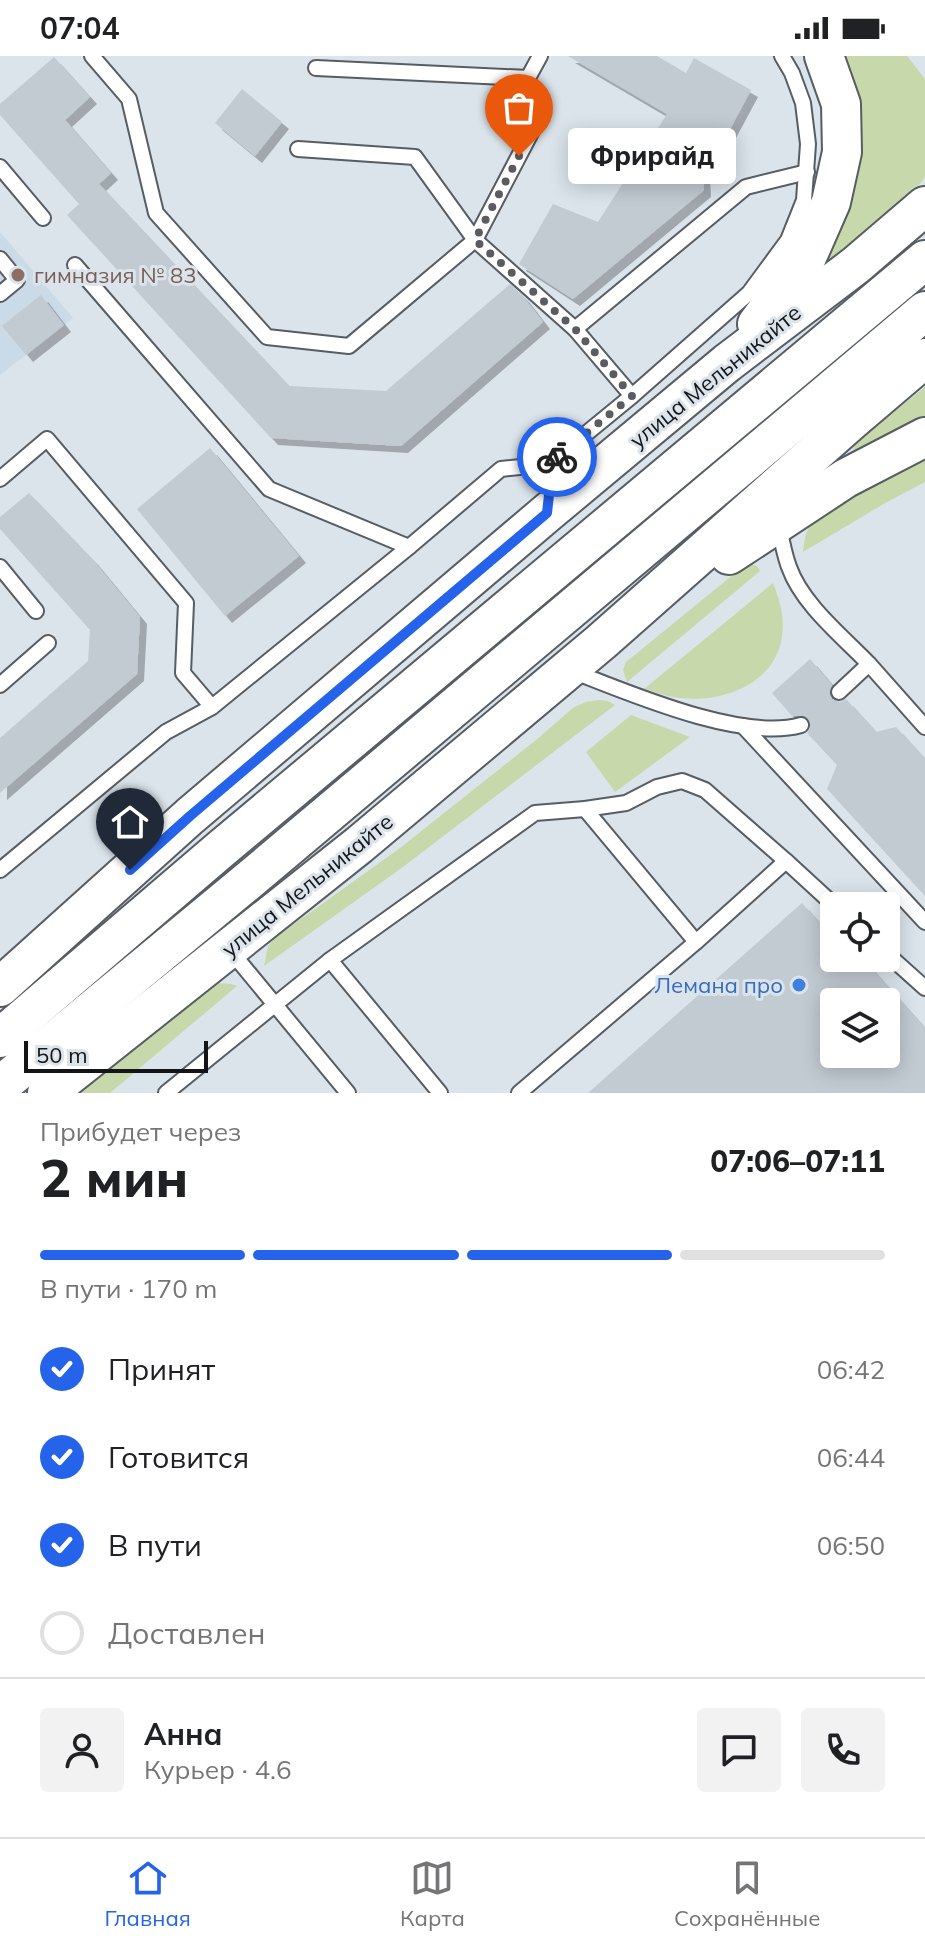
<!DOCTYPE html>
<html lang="ru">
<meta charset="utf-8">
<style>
:root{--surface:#fff;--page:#f2f2f2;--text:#202124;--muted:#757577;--line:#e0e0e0;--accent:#2563eb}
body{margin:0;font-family:Mulish,sans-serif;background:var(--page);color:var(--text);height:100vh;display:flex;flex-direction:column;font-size:30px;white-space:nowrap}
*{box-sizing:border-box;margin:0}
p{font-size:26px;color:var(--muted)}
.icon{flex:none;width:44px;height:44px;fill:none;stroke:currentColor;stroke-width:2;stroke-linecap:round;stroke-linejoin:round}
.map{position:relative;height:1037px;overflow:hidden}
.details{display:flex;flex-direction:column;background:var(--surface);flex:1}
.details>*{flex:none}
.tools{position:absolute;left:820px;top:836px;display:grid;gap:16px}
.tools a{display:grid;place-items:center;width:80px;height:80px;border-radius:8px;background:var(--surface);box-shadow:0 4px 20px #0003;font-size:40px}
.scale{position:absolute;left:24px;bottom:20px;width:184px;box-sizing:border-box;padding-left:8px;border:4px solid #131518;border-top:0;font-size:22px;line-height:28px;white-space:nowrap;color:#131518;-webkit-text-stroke:6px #dbe4eb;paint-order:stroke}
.pin{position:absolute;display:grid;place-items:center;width:68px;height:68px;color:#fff;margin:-82px -34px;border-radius:50% 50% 50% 0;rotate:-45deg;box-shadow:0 0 8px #0007}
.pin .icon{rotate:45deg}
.courier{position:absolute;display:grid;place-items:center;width:80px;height:80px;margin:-40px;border:6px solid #2563eb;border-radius:50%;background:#fff;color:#222;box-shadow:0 2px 10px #0007}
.bubble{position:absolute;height:56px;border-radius:8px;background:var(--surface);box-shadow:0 4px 20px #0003;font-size:26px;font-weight:800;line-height:56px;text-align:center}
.head em{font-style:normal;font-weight:800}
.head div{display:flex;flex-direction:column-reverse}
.head{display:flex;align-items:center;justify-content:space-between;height:136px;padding:0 40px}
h1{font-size:52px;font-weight:800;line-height:60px}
.bar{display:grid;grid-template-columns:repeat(4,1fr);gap:12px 8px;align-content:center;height:96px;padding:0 40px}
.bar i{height:10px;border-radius:6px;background:var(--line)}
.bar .active{background:var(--accent)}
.bar p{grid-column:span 4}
.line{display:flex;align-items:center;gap:20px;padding:0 40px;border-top:2px solid var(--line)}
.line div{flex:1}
.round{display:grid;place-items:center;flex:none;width:84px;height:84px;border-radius:8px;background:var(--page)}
ol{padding:0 40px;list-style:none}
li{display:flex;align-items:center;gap:24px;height:88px}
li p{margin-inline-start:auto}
li .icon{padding:8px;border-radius:50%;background:var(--accent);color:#fff;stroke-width:4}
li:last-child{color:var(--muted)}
li i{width:44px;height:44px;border:4px solid var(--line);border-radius:50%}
.status{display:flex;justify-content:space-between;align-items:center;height:56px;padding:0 40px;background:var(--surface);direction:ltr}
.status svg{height:22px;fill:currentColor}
.tab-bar{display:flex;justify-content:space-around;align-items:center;height:112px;border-top:2px solid var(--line);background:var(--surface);font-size:22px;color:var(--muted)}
.tab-bar a{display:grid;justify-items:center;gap:4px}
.tab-bar .active{color:var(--accent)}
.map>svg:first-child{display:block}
.built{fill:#cbdae7}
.green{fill:#c7d9aa}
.building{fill:#c2cad2;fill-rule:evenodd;filter:url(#shadow)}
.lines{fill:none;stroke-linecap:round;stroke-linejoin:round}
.lane-casing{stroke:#565d63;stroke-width:18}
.secondary-casing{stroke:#565d63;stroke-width:42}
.lane{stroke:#fff;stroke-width:14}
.secondary{stroke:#fff;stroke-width:38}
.done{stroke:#595d62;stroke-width:8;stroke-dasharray:0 14.4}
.route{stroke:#2563eb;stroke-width:10}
.education-dot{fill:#8d6e63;stroke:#dbe4eb;stroke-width:3}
.shop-dot{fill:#3f7fe0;stroke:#dbe4eb;stroke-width:3}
.labels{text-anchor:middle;stroke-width:6;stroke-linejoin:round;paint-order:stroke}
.education-label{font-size:22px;fill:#785e54;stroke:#dbe4eb;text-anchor:start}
.street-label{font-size:22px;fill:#131518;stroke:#dbe4eb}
.shop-label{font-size:22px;fill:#366cbe;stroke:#dbe4eb;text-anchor:end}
</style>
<div class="status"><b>07:04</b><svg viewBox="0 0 49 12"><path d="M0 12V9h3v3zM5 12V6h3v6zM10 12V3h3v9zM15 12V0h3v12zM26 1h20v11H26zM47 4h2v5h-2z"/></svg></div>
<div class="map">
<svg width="925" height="1037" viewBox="0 0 925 1037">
<defs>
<filter id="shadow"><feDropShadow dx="7" dy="7" stdDeviation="0" flood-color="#0004"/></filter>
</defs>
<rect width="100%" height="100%" fill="#dbe4eb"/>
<!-- built -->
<polygon class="built" points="0,176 73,262 0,319"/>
<!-- green -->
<g class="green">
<path d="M840,0H907L925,23V121C900,157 861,182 827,209H819Z"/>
<polygon points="925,331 925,361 857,398 853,395 854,390 860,383"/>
<path d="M925,402V426L887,446L803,496C804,487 805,479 809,471C823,450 900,413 925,402Z"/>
<polygon points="750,508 757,510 760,515 627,626 623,614 626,606 745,509"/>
<path d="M773,527C780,545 785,562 782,581C775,628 722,647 680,642C668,641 656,636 644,633Z"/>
<polygon points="599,644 608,645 615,649 403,811 264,910 268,890 276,881 400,792 536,684 574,651 586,646"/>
<polygon points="631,659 690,681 615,736 586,696"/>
<polygon points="217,927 231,928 237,930 110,1037 66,1037 207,932"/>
</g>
<!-- building -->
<g class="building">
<polygon points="568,0 657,0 686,17 694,2 751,34 721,90 701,78 704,134 573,243 519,208 553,148 598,166 667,58"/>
<polygon points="54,1 90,41 65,64 111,117 99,128 289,330 386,335 510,228 522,239 543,266 401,390 271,382 67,159 79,148 0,59 0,48"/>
<polygon points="242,33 282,66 255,100 215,67"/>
<polygon points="41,239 64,269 26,299 2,270"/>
<polygon points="210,392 299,500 225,560 137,453"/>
<polygon points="29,437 93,504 140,561 137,618 0,737 0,682 88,605 90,574 0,473 0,461"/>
<polygon points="810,603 832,629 829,637 832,643 840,646 846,643 876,676 896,671 925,703 925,840 827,733 837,709 807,677 810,672 809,664 804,660 792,660 772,637"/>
<path d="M802,847L834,883V902H851L860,912L866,906L925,972V1037H588ZM834,946H886V998H834Z"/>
</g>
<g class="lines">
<defs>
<g id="lane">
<polyline points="92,0 129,43 156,157 267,281 349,290 475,184 533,73 528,22 540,0"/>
<polyline points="316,12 528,22"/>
<polyline points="298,93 415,101 475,184 575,273 632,340"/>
<polyline points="0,111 43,162"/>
<polyline points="0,203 17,224 0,238"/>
<polyline points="75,209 269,433 409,491"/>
<polyline points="575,273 746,131 807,116"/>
<polyline points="0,423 47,383 186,547 183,617 212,651"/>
<polyline points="548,447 550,430 549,408"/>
<path d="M778,469C782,483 784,498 789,511C802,548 842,580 869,608L839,636"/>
<polyline points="0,511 36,555"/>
<polyline points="869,608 925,671"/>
<path d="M572,615C629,637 742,686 801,669"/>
<polyline points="0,629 48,587"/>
<polyline points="743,670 925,866"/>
<polyline points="585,753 696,886"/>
<polyline points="0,814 166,676 212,651 409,491 501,413 549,408 632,340 749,237 788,184 804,144 808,88 803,47 792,17 782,0"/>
<polyline points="229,893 348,1037"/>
<polyline points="886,897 925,932"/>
<polyline points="330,904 440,1037"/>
<polyline points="166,1037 330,904 535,757 585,753 626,747 657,731 682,725 705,734 786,805"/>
<polyline points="519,1037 696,886 786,805 835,850"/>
</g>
<g id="secondary">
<polyline points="757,268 807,201 831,146 842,96 841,48 824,0"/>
<polyline points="729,499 846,422 925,381"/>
<polyline points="0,931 190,760 547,457 727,307 856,209 925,150"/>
<polyline points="0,982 221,793 925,204"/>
<polyline points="0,1030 248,825 925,255"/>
<polyline points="47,1037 359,789 601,586 851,365 925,302"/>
</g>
</defs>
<!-- lane casing -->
<use href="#lane" class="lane-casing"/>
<!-- secondary casing -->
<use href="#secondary" class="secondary-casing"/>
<!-- lane -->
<use href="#lane" class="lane"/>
<!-- secondary -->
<use href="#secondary" class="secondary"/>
</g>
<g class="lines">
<!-- done -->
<polyline class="done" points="519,100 475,184 575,273 632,340 557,401"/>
<!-- route -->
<polyline class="route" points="130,814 190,760 547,457 550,430 549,408 557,401"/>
</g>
<!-- markers -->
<circle class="education-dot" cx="18" cy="219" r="8"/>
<circle class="shop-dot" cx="799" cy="929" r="8"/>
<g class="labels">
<!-- education labels -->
<g class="education-label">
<text x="34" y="227">гимназия № 83</text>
</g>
<!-- street labels -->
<g class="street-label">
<text transform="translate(715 320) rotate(-39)" y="8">улица Мельникайте</text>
<text transform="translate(307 829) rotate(-39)" y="8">улица Мельникайте</text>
</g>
<!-- shop labels -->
<g class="shop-label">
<text x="783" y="937">Лемана про</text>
</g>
</g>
</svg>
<div class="tools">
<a><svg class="icon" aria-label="locate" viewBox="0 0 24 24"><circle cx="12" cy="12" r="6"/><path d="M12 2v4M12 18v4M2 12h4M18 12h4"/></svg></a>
<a><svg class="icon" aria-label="layers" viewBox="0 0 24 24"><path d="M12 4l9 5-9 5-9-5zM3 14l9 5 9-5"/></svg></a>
</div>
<div class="scale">50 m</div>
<div class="pin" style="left:519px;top:100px;background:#ea580c"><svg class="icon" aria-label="bag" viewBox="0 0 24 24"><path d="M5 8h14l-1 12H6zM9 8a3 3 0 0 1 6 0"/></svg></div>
<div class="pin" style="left:130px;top:814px;background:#1f2937"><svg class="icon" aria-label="home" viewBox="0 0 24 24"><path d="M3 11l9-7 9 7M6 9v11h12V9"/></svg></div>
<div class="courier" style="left:557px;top:401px"><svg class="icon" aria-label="bike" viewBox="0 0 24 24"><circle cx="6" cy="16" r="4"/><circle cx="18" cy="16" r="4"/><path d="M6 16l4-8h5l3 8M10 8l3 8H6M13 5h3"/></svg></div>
<div class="bubble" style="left:568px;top:72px;width:168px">Фрирайд</div>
</div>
<section class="details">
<div class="head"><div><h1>2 мин</h1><p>Прибудет через</p></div><em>07:06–07:11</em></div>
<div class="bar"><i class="active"></i><i class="active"></i><i class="active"></i><i></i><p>В пути · 170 m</p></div>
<ol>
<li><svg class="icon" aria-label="check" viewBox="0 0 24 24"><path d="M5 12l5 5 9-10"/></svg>Принят<p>06:42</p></li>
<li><svg class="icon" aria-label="check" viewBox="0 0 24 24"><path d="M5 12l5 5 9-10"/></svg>Готовится<p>06:44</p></li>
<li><svg class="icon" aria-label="check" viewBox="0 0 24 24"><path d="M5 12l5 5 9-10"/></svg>В пути<p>06:50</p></li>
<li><i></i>Доставлен</li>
</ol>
<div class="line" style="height:144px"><a class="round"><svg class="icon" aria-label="person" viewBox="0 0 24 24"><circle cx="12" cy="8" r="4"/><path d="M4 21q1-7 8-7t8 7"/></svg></a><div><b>Анна</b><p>Курьер · 4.6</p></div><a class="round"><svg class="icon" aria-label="chat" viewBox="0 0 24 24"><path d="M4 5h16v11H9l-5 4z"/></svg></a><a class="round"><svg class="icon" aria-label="phone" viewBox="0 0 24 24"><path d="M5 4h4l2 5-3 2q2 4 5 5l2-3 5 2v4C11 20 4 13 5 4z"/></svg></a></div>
</section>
<nav class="tab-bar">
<a class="active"><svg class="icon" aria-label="home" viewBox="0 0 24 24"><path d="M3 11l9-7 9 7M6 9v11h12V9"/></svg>Главная</a>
<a><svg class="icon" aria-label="map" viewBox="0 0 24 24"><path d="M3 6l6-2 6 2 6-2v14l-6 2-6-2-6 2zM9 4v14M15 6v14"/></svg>Карта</a>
<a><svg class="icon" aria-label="saved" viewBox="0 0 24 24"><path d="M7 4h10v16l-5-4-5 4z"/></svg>Сохранённые</a>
</nav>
